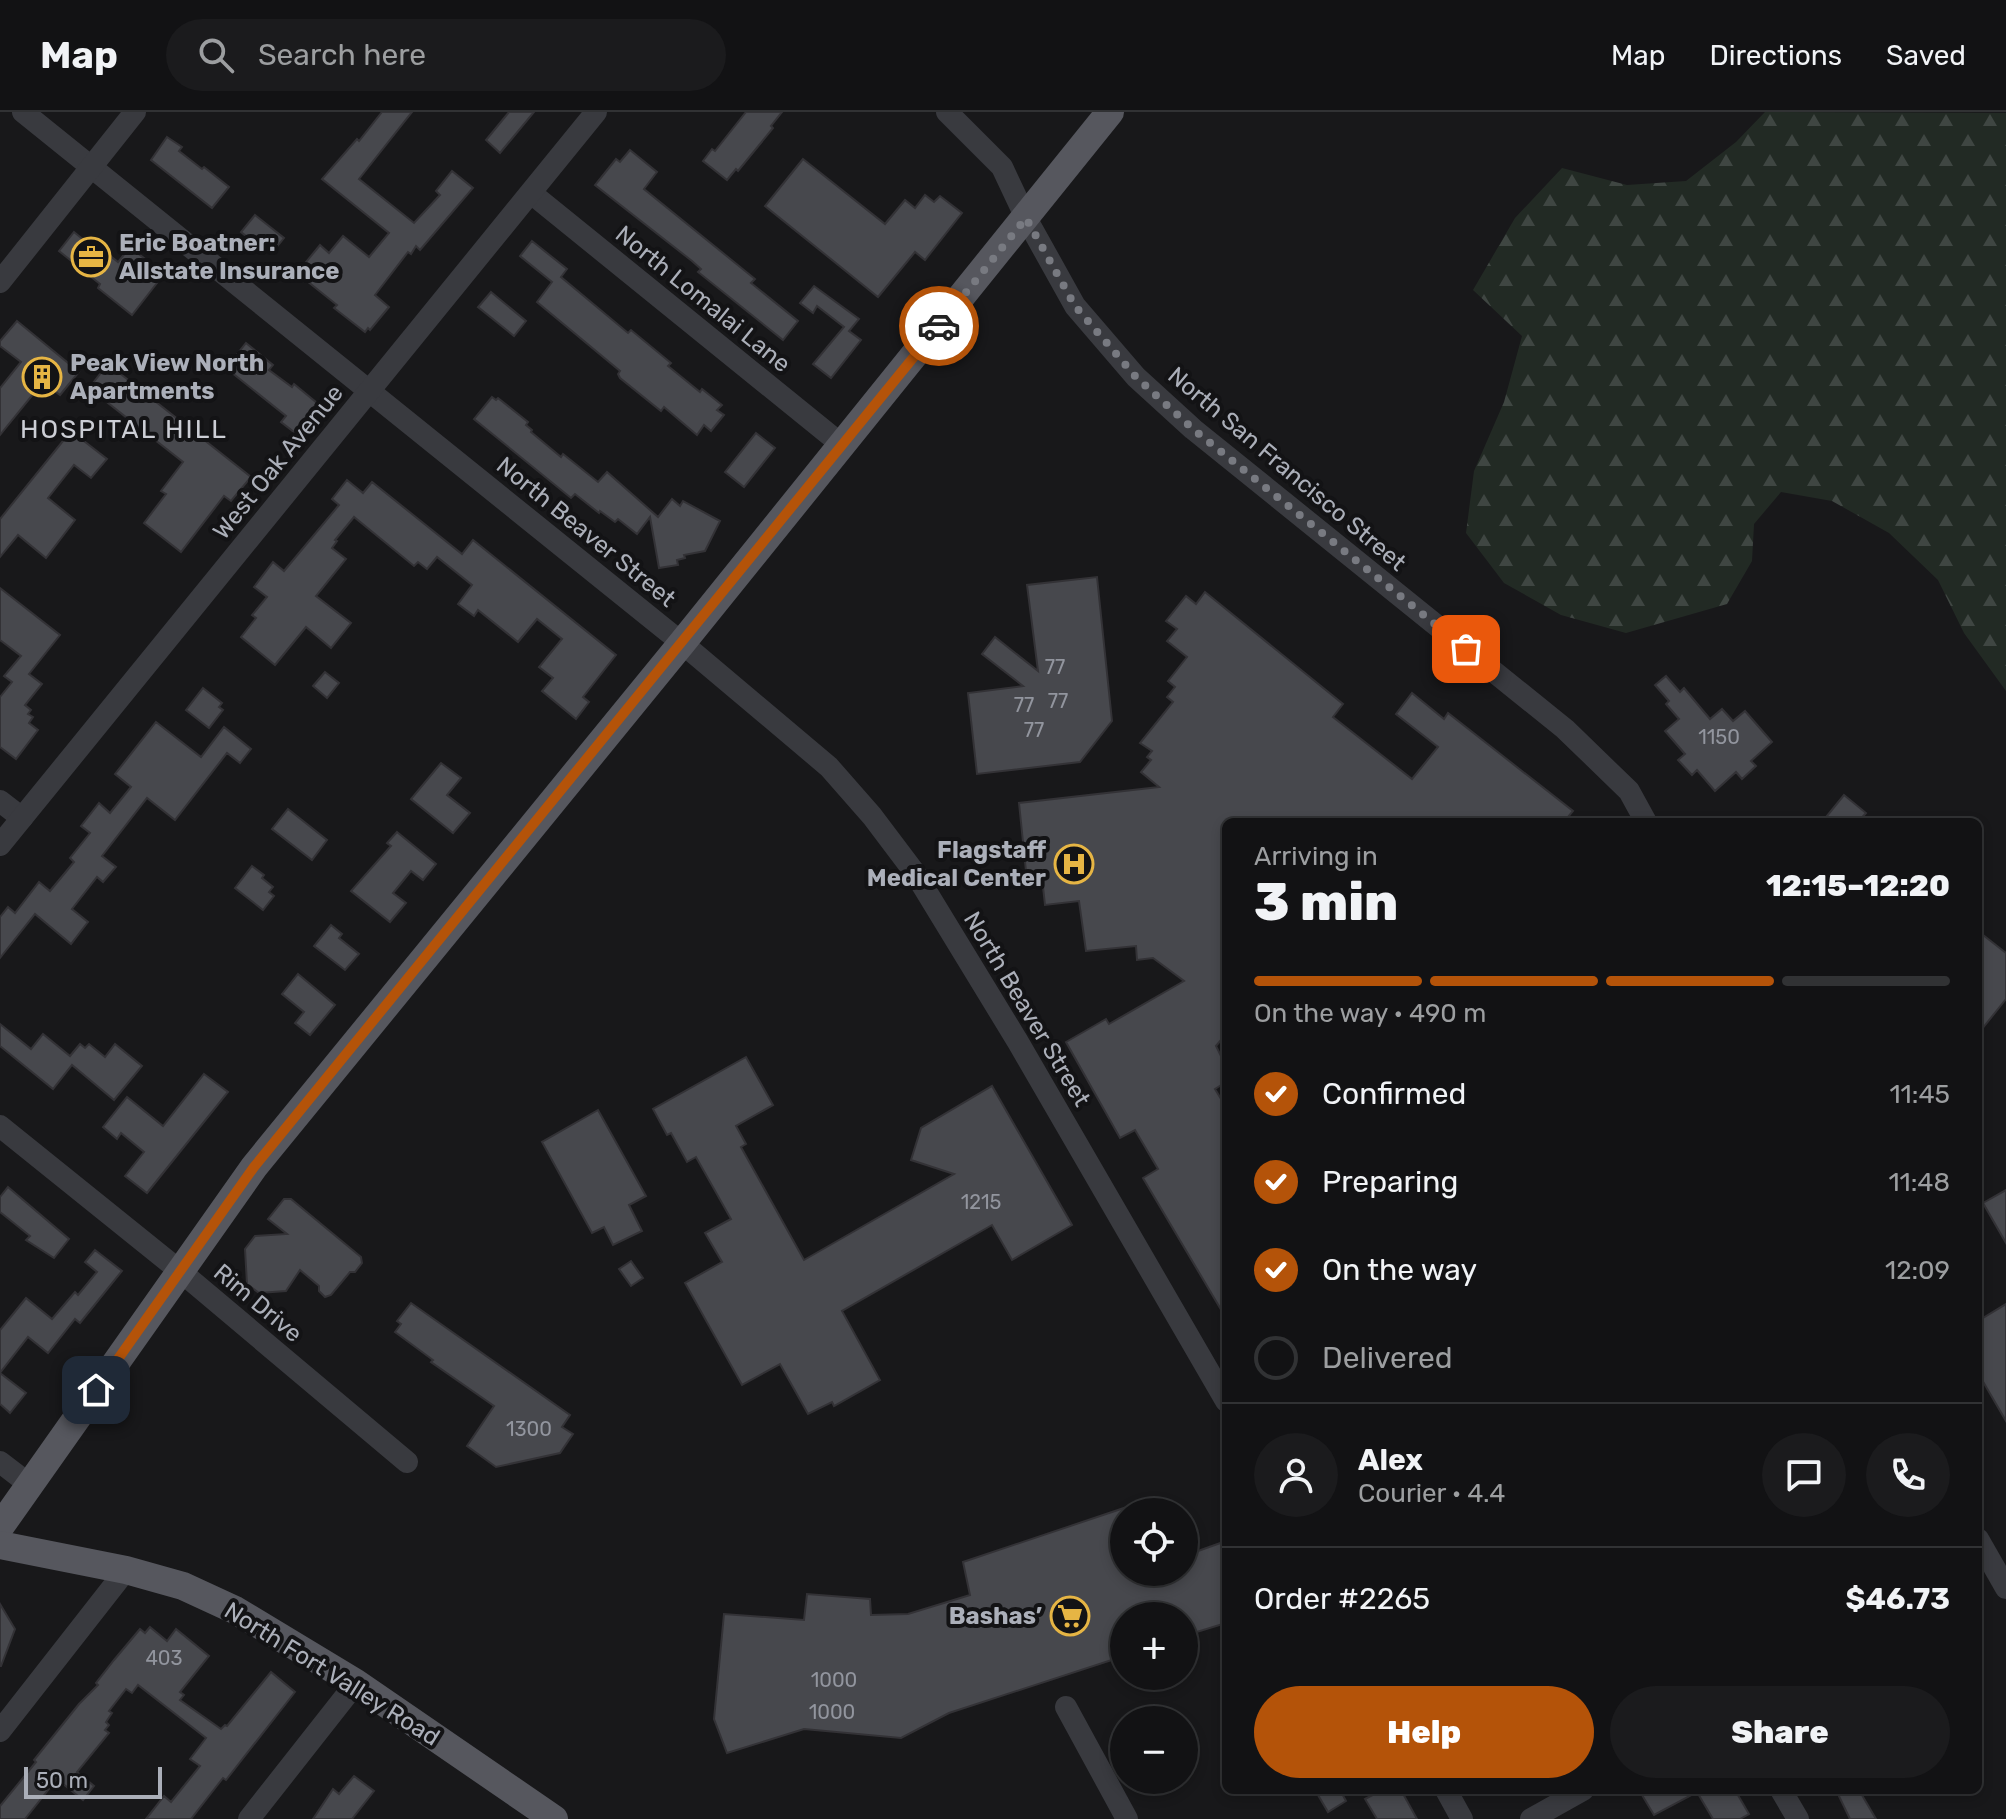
<!DOCTYPE html>
<meta charset="utf-8">
<style>
:root{--surface:#121214;--page:#1b1b1d;--text:#f1f3f6;--muted:#9c9ea0;--line:#313234;--accent:#b45309}
body{margin:0;font-family:Rubik,sans-serif;background:var(--page);color:var(--text);height:100vh;display:flex;flex-direction:column;font-size:30px;white-space:nowrap}
*{box-sizing:border-box;margin:0}
p{font-size:26px;color:var(--muted)}
.icon{flex:none;width:44px;height:44px;fill:none;stroke:currentColor;stroke-width:2;stroke-linecap:round;stroke-linejoin:round}
.map{position:relative;flex:1;overflow:hidden}
.details{position:absolute;left:1222px;top:706px;width:760px;height:976px;display:flex;flex-direction:column;background:var(--surface);border-radius:12px;box-shadow:0 4px 12px #0003,0 0 0 2px var(--line)}
.details>*{flex:none}
.fabs{position:absolute;left:1110px;top:1386px;display:grid;gap:16px}
.fabs a{display:grid;place-items:center;width:88px;height:88px;border-radius:50%;background:var(--surface);box-shadow:0 4px 12px #0003,0 0 0 2px var(--line);font-size:40px}
.scale{position:absolute;left:24px;bottom:20px;width:138px;box-sizing:border-box;padding-left:8px;border:4px solid #abafb9;border-top:0;font-size:22px;line-height:28px;white-space:nowrap;color:#abafb9;-webkit-text-stroke:6px #131315;paint-order:stroke}
.pin{position:absolute;display:grid;place-items:center;width:68px;height:68px;color:#fff;margin:-34px;border-radius:16px;box-shadow:0 4px 12px #0006}
.courier{position:absolute;display:grid;place-items:center;width:80px;height:80px;margin:-40px;border:6px solid #b45309;border-radius:50%;background:#fff;color:#222;box-shadow:0 2px 10px #0007}
.headline em{font-style:normal;font-weight:800}
.headline div{display:flex;flex-direction:column-reverse}
.headline{display:flex;align-items:center;justify-content:space-between;height:136px;padding:0 32px}
h1{font-size:52px;font-weight:800;line-height:60px}
.bar{display:grid;grid-template-columns:repeat(4,1fr);gap:12px 8px;align-content:center;height:96px;padding:0 32px}
.bar i{height:10px;border-radius:6px;background:var(--line)}
.bar .on{background:var(--accent)}
.bar p{grid-column:span 4}
.line{display:flex;align-items:center;gap:20px;padding:0 32px;border-top:2px solid var(--line)}
.line div{flex:1}
.round{display:grid;place-items:center;flex:none;width:84px;height:84px;border-radius:42px;background:var(--page)}
ol{padding:0 32px;list-style:none}
li{display:flex;align-items:center;gap:24px;height:88px}
li p{margin-inline-start:auto}
li .icon{padding:8px;border-radius:50%;background:var(--accent);color:#fff;stroke-width:4}
li:last-child{color:var(--muted)}
li i{width:44px;height:44px;border:4px solid var(--line);border-radius:50%}
.primary-button{display:flex;gap:16px;margin-top:auto;padding:16px 32px}
.primary-button a{flex:1;height:92px;border-radius:48px;background:var(--accent);color:#fff;font-size:32px;font-weight:800;line-height:92px;text-align:center}
.primary-button a+a{background:var(--page);color:var(--text)}
header{display:flex;align-items:center;gap:48px;box-sizing:border-box;height:112px;padding:0 40px;background:var(--surface);border-bottom:2px solid var(--line)}
header strong{font-size:38px}
nav{display:flex;gap:44px;margin-inline-start:auto;font-size:28px}
.search{width:560px;height:72px;background:var(--page);display:flex;align-items:center;gap:20px;box-sizing:border-box;padding:0 28px;border-radius:44px;color:var(--muted);font-size:30px}
.map>svg:first-child{display:block}
.forest{fill:url(#forest-firs)}
.building{fill:#47484d;stroke:#333236;stroke-width:2}
.lines{fill:none;stroke-linecap:round;stroke-linejoin:round}
.minor{stroke:#393a3f;stroke-width:22}
.major{stroke:#56575e;stroke-width:28}
.done{stroke:#787a81;stroke-width:8;stroke-dasharray:0 14.4}
.route{stroke:#b45309;stroke-width:10}
.labels{text-anchor:middle;stroke-width:8;stroke-linejoin:round;paint-order:stroke}
.number-label{font-size:20px;fill:#92959e}
.poi-label{font-size:24px;font-weight:bold;fill:#abafb9;stroke:#131315;text-anchor:start}
.street-label{font-size:24px;fill:#abafb9;stroke:#131315}
.neighbourhood-label{font-size:26px;letter-spacing:2px;fill:#ccced5;stroke:#131315}
</style>
<header>
<strong>Map</strong>
<div class="search"><svg class="icon" aria-label="search" viewBox="0 0 24 24"><circle cx="10" cy="10" r="6"/><path d="M15 15l6 6"/></svg>Search here</div>
<nav><a>Map</a><a>Directions</a><a>Saved</a></nav>
</header>
<div class="map">
<svg width="2006" height="1707" viewBox="0 0 2006 1707">
<defs>
<pattern id="forest-firs" width="22" height="20" patternUnits="userSpaceOnUse" patternTransform="scale(2)"><rect width="22" height="20" fill="#222a24"/><path d="M5 1l3.5 6h-7zM16 11l3.5 6h-7z" fill="#3f4642"/></pattern>
</defs>
<rect width="100%" height="100%" fill="#18181a"/>
<!-- forest -->
<polygon class="forest" points="1765,0 2006,1 2006,579 1964,521 1938,468 1889,421 1832,389 1781,380 1754,412 1752,449 1727,492 1626,521 1561,503 1504,471 1466,421 1474,359 1504,290 1522,224 1473,178 1515,106 1562,56 1627,73 1686,69 1736,30"/>
<!-- building -->
<g class="building">
<polygon points="382,0 412,0 359,67 414,111 440,83 436,79 452,59 473,76 420,138 416,134 411,142 408,140 375,183 389,195 370,218 368,216 365,220 334,196 337,193 297,161 320,133 329,141 343,124 369,145 389,121 322,67 357,27 359,29"/>
<polygon points="509,0 534,0 500,41 486,28"/>
<polygon points="746,0 782,0 771,14 773,16 738,59 736,57 727,68 703,49 712,37 715,39"/>
<polygon points="167,25 182,35 179,39 202,57 204,55 229,75 212,96 151,48"/>
<polygon points="630,38 657,60 644,77 755,167 751,171 798,209 783,228 698,160 701,157 692,149 595,73 616,47 620,50"/>
<polygon points="803,47 885,112 905,88 915,96 925,83 934,90 940,84 962,101 925,148 915,140 878,185 765,94"/>
<polygon points="255,103 284,126 272,141 266,137 265,139 241,120"/>
<polygon points="74,120 91,134 94,131 118,150 130,135 164,162 132,203 98,176 100,172 59,139"/>
<polygon points="532,129 567,157 561,165 628,221 631,218 671,251 668,254 700,280 702,277 722,293 717,298 724,303 711,319 704,313 697,323 664,295 661,299 620,266 618,262 620,259 537,190 552,170 520,144"/>
<polygon points="814,174 859,207 849,219 861,228 831,266 813,252 844,215 817,194 813,201 800,191"/>
<polygon points="491,180 526,209 514,224 478,195"/>
<polygon points="17,209 79,260 60,283 43,270 0,323 0,276 21,250 0,234 0,229"/>
<polygon points="246,231 273,253 269,258 292,275 294,272 317,291 294,320 281,310 286,304 226,256"/>
<polygon points="108,252 251,365 231,389 224,384 181,440 144,411 166,382 161,379 183,350 89,276"/>
<polygon points="492,285 496,288 498,286 528,310 526,313 532,318 531,320 561,345 563,342 598,370 607,360 658,405 672,387 680,394 683,389 720,409 705,439 684,443 685,446 677,448 678,453 659,456 650,405 637,422 618,407 615,410 600,399 599,401 575,382 571,386 474,307"/>
<polygon points="71,319 107,347 91,366 74,353 48,386 75,408 46,446 18,423 0,445 0,407"/>
<polygon points="756,321 775,336 744,375 725,360"/>
<polygon points="347,368 363,381 372,370 462,442 473,428 616,543 583,585 589,590 576,607 542,579 553,566 539,555 562,527 537,507 518,530 478,498 474,504 458,492 472,473 437,445 427,457 418,450 414,454 354,405 335,428 337,429 332,436 346,447 316,484 351,511 331,536 306,515 275,553 241,525 256,506 252,503 267,485 254,475 273,450 284,459 339,393 332,387"/>
<polygon points="1097,465 1112,609 1080,650 977,662 968,581 1023,574 982,542 995,525 1038,559 1027,473"/>
<polygon points="0,476 60,523 29,562 42,572 25,593 31,598 28,602 33,605 29,611 38,618 16,647 0,635 0,585 12,570 4,564 21,544 0,528"/>
<polygon points="1205,480 1343,592 1333,605 1412,667 1438,635 1396,602 1412,581 1444,607 1448,601 1573,699 1564,710 1226,710 1226,922 1216,934 1226,954 1226,970 1215,977 1226,995 1226,1206 1143,1066 1158,1057 1135,1018 1120,1026 1066,930 1106,907 1109,912 1184,869 1153,846 1137,848 1136,834 1086,839 1079,789 1045,793 1043,775 1036,776 1035,767 1027,769 1019,691 1159,675 1141,660 1151,648 1147,645 1152,639 1140,631 1173,590 1167,585 1175,575 1168,569 1187,545 1167,529 1177,517 1166,509 1186,484 1196,492"/>
<polygon points="325,560 339,571 327,586 313,574"/>
<polygon points="1666,564 1680,580 1684,576 1710,607 1722,597 1733,609 1745,599 1772,630 1751,649 1756,654 1742,667 1736,660 1715,679 1697,658 1692,663 1678,648 1685,642 1665,619 1679,607 1666,592 1669,589 1655,573"/>
<polygon points="203,576 222,591 219,595 223,598 209,616 186,598"/>
<polygon points="156,610 201,645 224,615 251,637 240,651 227,641 175,708 147,686 102,744 116,755 103,770 97,765 72,797 88,810 71,832 35,802 0,846 0,805 8,795 15,801 39,770 50,779 74,750 70,746 90,721 81,714 99,691 110,701 131,675 115,662"/>
<polygon points="441,651 461,666 447,683 470,701 453,721 411,687"/>
<polygon points="1844,683 1866,701 1858,710 1822,710"/>
<polygon points="288,697 327,728 312,748 272,717"/>
<polygon points="397,720 436,752 423,768 411,759 393,781 406,791 390,810 351,779 391,734 387,731"/>
<polygon points="252,754 264,763 262,766 273,775 269,780 274,784 263,798 235,776"/>
<polygon points="331,813 342,822 339,826 359,842 345,858 314,834"/>
<polygon points="1978,819 2006,841 2006,887 1978,922"/>
<polygon points="298,862 335,893 310,923 295,911 304,900 282,882"/>
<polygon points="0,912 31,937 43,922 70,944 80,932 85,936 89,932 105,945 115,932 142,954 114,988 72,953 53,977 0,934"/>
<polygon points="746,945 773,993 736,1014 746,1032 741,1035 804,1148 954,1062 911,1048 921,1016 992,974 1072,1113 1012,1148 992,1113 842,1199 880,1268 834,1294 832,1290 808,1302 780,1252 742,1273 685,1171 722,1150 705,1121 731,1107 696,1045 687,1050 671,1021 667,1023 653,997"/>
<polygon points="204,962 228,980 147,1081 125,1064 144,1040 121,1021 117,1027 103,1015 127,985 163,1014"/>
<polygon points="598,998 646,1084 629,1093 642,1119 613,1133 604,1115 592,1121 542,1030"/>
<polygon points="8,1075 69,1127 54,1146 26,1128 30,1124 0,1100 0,1085"/>
<polygon points="2006,1078 2006,1131 1983,1091"/>
<polygon points="284,1087 291,1087 361,1145 362,1151 355,1160 350,1160 331,1183 325,1185 319,1179 319,1174 300,1158 286,1179 259,1181 247,1172 245,1137 255,1124 287,1122 268,1107"/>
<polygon points="95,1138 122,1159 80,1211 75,1207 48,1241 28,1225 0,1261 26,1281 10,1301 0,1292 0,1218 26,1186 52,1207 75,1180 78,1183 97,1160 85,1150"/>
<polygon points="631,1149 643,1166 631,1174 619,1157"/>
<polygon points="411,1191 570,1303 562,1315 573,1322 560,1341 496,1355 467,1334 494,1294 431,1250 433,1248 395,1220 401,1212 397,1209"/>
<polygon points="2006,1192 2006,1309 1978,1261 1978,1209"/>
<polygon points="1124,1396 1124,1460 1184,1460 1184,1444 1226,1429 1226,1511 1184,1524 1184,1504 1124,1504 1124,1544 949,1601 901,1626 804,1617 727,1641 714,1607 724,1502 804,1508 807,1482 870,1487 871,1503 908,1502 970,1483 963,1450"/>
<polygon points="0,1492 15,1517 1,1554 0,1554"/>
<polygon points="150,1515 167,1529 176,1517 209,1544 180,1580 184,1583 180,1588 221,1617 225,1613 227,1614 271,1560 295,1580 226,1668 223,1666 191,1707 146,1707 164,1684 171,1690 200,1654 190,1647 206,1626 138,1573 132,1581 126,1577 109,1599 112,1601 106,1610 109,1613 105,1618 109,1621 77,1660 94,1674 83,1688 57,1667 25,1707 0,1707 0,1694 36,1650 34,1648 79,1592 98,1573 96,1571 114,1548 140,1517 145,1521"/>
<polygon points="354,1664 374,1679 352,1707 313,1707 333,1677 339,1682"/>
<polygon points="1315,1678 1340,1678 1346,1689 1328,1700"/>
<polygon points="1382,1678 1401,1678 1417,1707 1377,1707 1365,1687"/>
<polygon points="1639,1678 1735,1678 1749,1702 1740,1707 1713,1707 1697,1680 1654,1703"/>
<polygon points="1836,1678 1859,1678 1876,1707 1850,1707"/>
</g>
<g class="lines">
<!-- minor -->
<g class="minor">
<polyline points="23,0 682,531 829,655 872,704 915,761 1018,930 1226,1289"/>
<polyline points="947,0 1002,55 1026,106 1075,194 1136,265 1193,317 1565,617 1629,679 1646,710"/>
<polyline points="531,81 842,333"/>
<polyline points="0,170 135,0"/>
<polyline points="0,689 22,706"/>
<polyline points="0,733 596,0"/>
<polyline points="0,1014 180,1159 407,1350"/>
<polyline points="0,1350 30,1373"/>
<polyline points="1978,1427 2006,1476"/>
<polyline points="1066,1595 1127,1707"/>
<polyline points="0,1619 126,1458"/>
<polyline points="1446,1678 1462,1707"/>
<polyline points="1781,1678 1798,1707"/>
<polyline points="249,1707 356,1571"/>
<polyline points="1531,1707 1583,1678"/>
</g>
<!-- major -->
<g class="major">
<polyline points="0,1415 254,1055 682,531 1110,0"/>
<polyline points="0,1433 126,1458 183,1474 235,1498 356,1571 554,1707"/>
</g>
</g>
<g class="lines">
<!-- done -->
<polyline class="done" points="939,214 1026,106 1075,194 1136,265 1193,317 1466,537"/>
<!-- route -->
<polyline class="route" points="96,1278 254,1055 939,214"/>
</g>
<!-- icons -->
<defs>
<symbol id="office-ring" viewBox="-11 -11 22 22"><circle r="9.5" fill="#131315" stroke="#e6b544" stroke-width="1.5"/><path d="M-6-3h4V-5.5h4V-3h4V5H-6ZM-1-4.5V-3h2v-1.5ZM-6 0V1H6V0Z" fill="#e6b544"/></symbol>
<symbol id="building-ring" viewBox="-11 -11 22 22"><circle r="9.5" fill="#131315" stroke="#e6b544" stroke-width="1.5"/><path d="M-4-6H4V6H1V3H-1V6H-4ZM-2.5-4.3h1.7v1.8h-1.7ZM.8-4.3h1.7v1.8H.8ZM-2.5-1h1.7V.8h-1.7ZM.8-1h1.7V.8H.8Z" fill="#e6b544"/></symbol>
<symbol id="hospital-ring" viewBox="-11 -11 22 22"><circle r="9.5" fill="#131315" stroke="#e6b544" stroke-width="1.5"/><path d="M-5-5h3v3.5h4V-5h3V5h-3V1.5h-4V5h-3Z" fill="#e6b544"/></symbol>
<symbol id="supermarket-ring" viewBox="-11 -11 22 22"><circle r="9.5" fill="#131315" stroke="#e6b544" stroke-width="1.5"/><path d="M-6-5.5h2.5l.6 2H6L4.5 2H-2.5L-4.4-4H-6ZM-1.5 3.2a1.3 1.3 0 1 0 .1 0ZM3 3.2a1.3 1.3 0 1 0 .1 0Z" fill="#e6b544"/></symbol>
</defs>
<g fill-rule="evenodd">
<use href="#office-ring" x="69" y="123" width="44" height="44"/>
<use href="#building-ring" x="20" y="243" width="44" height="44"/>
<use href="#hospital-ring" x="1052" y="730" width="44" height="44"/>
<use href="#supermarket-ring" x="1048" y="1482" width="44" height="44"/>
</g>
<g class="labels">
<!-- number labels -->
<g class="number-label">
<text x="1055" y="562">77</text>
<text x="1058" y="596">77</text>
<text x="1024" y="600">77</text>
<text x="1034" y="625">77</text>
<text x="1719" y="632">1150</text>
<text x="981" y="1097">1215</text>
<text x="529" y="1324">1300</text>
<text x="164" y="1553">403</text>
<text x="834" y="1575">1000</text>
<text x="832" y="1607">1000</text>
</g>
<!-- poi labels -->
<g class="poi-label">
<text x="119" y="139">Eric Boatner:<tspan x="119" dy="28">Allstate Insurance</tspan></text>
<text x="70" y="259">Peak View North<tspan x="70" dy="28">Apartments</tspan></text>
<text x="1046" y="746" text-anchor="end">Flagstaff<tspan x="1046" dy="28">Medical Center</tspan></text>
<text x="1042" y="1512" text-anchor="end">Bashas’</text>
</g>
<!-- street labels -->
<g class="street-label">
<text transform="translate(703 187) rotate(39)" y="8">North Lomalai Lane</text>
<text transform="translate(278 350) rotate(-51)" y="8">West Oak Avenue</text>
<text transform="translate(1287 357) rotate(40)" y="8">North San Francisco Street</text>
<text transform="translate(586 420) rotate(39)" y="8">North Beaver Street</text>
<text transform="translate(1027 897) rotate(59)" y="8">North Beaver Street</text>
<text transform="translate(258 1191) rotate(40)" y="8">Rim Drive</text>
<text transform="translate(332 1562) rotate(32)" y="8">North Fort Valley Road</text>
</g>
<!-- neighbourhood labels -->
<g class="neighbourhood-label">
<text x="124" y="326">HOSPITAL HILL</text>
</g>
</g>
</svg>
<div class="fabs">
<a><svg class="icon" aria-label="locate" viewBox="0 0 24 24"><circle cx="12" cy="12" r="6"/><path d="M12 2v4M12 18v4M2 12h4M18 12h4"/></svg></a>
<a>+</a>
<a>−</a>
</div>
<div class="scale">50 m</div>
<div class="pin" style="left:1466px;top:537px;background:#ea580c"><svg class="icon" aria-label="bag" viewBox="0 0 24 24"><path d="M5 8h14l-1 12H6zM9 8a3 3 0 0 1 6 0"/></svg></div>
<div class="pin" style="left:96px;top:1278px;background:#1f2937"><svg class="icon" aria-label="home" viewBox="0 0 24 24"><path d="M3 11l9-7 9 7M6 9v11h12V9"/></svg></div>
<div class="courier" style="left:939px;top:214px"><svg class="icon" aria-label="car" viewBox="0 0 24 24"><path d="M5 17H2v-5l4-1 3-4h7l3 4 3 1v5h-3M9 17h6M6 11h13"/><circle cx="7" cy="17" r="2"/><circle cx="17" cy="17" r="2"/></svg></div>
<section class="details">
<div class="headline"><div><h1>3 min</h1><p>Arriving in</p></div><em>12:15–12:20</em></div>
<div class="bar"><i class="on"></i><i class="on"></i><i class="on"></i><i></i><p>On the way · 490 m</p></div>
<ol>
<li><svg class="icon" aria-label="check" viewBox="0 0 24 24"><path d="M5 12l5 5 9-10"/></svg>Confirmed<p>11:45</p></li>
<li><svg class="icon" aria-label="check" viewBox="0 0 24 24"><path d="M5 12l5 5 9-10"/></svg>Preparing<p>11:48</p></li>
<li><svg class="icon" aria-label="check" viewBox="0 0 24 24"><path d="M5 12l5 5 9-10"/></svg>On the way<p>12:09</p></li>
<li><i></i>Delivered</li>
</ol>
<div class="line" style="height:144px"><a class="round"><svg class="icon" aria-label="person" viewBox="0 0 24 24"><circle cx="12" cy="8" r="4"/><path d="M4 21q1-7 8-7t8 7"/></svg></a><div><b>Alex</b><p>Courier · 4.4</p></div><a class="round"><svg class="icon" aria-label="chat" viewBox="0 0 24 24"><path d="M4 5h16v11H9l-5 4z"/></svg></a><a class="round"><svg class="icon" aria-label="phone" viewBox="0 0 24 24"><path d="M5 4h4l2 5-3 2q2 4 5 5l2-3 5 2v4C11 20 4 13 5 4z"/></svg></a></div>
<div class="line" style="height:104px"><div>Order #2265</div><b>$46.73</b></div>
<div class="primary-button"><a>Help</a><a>Share</a></div>
</section>
</div>
